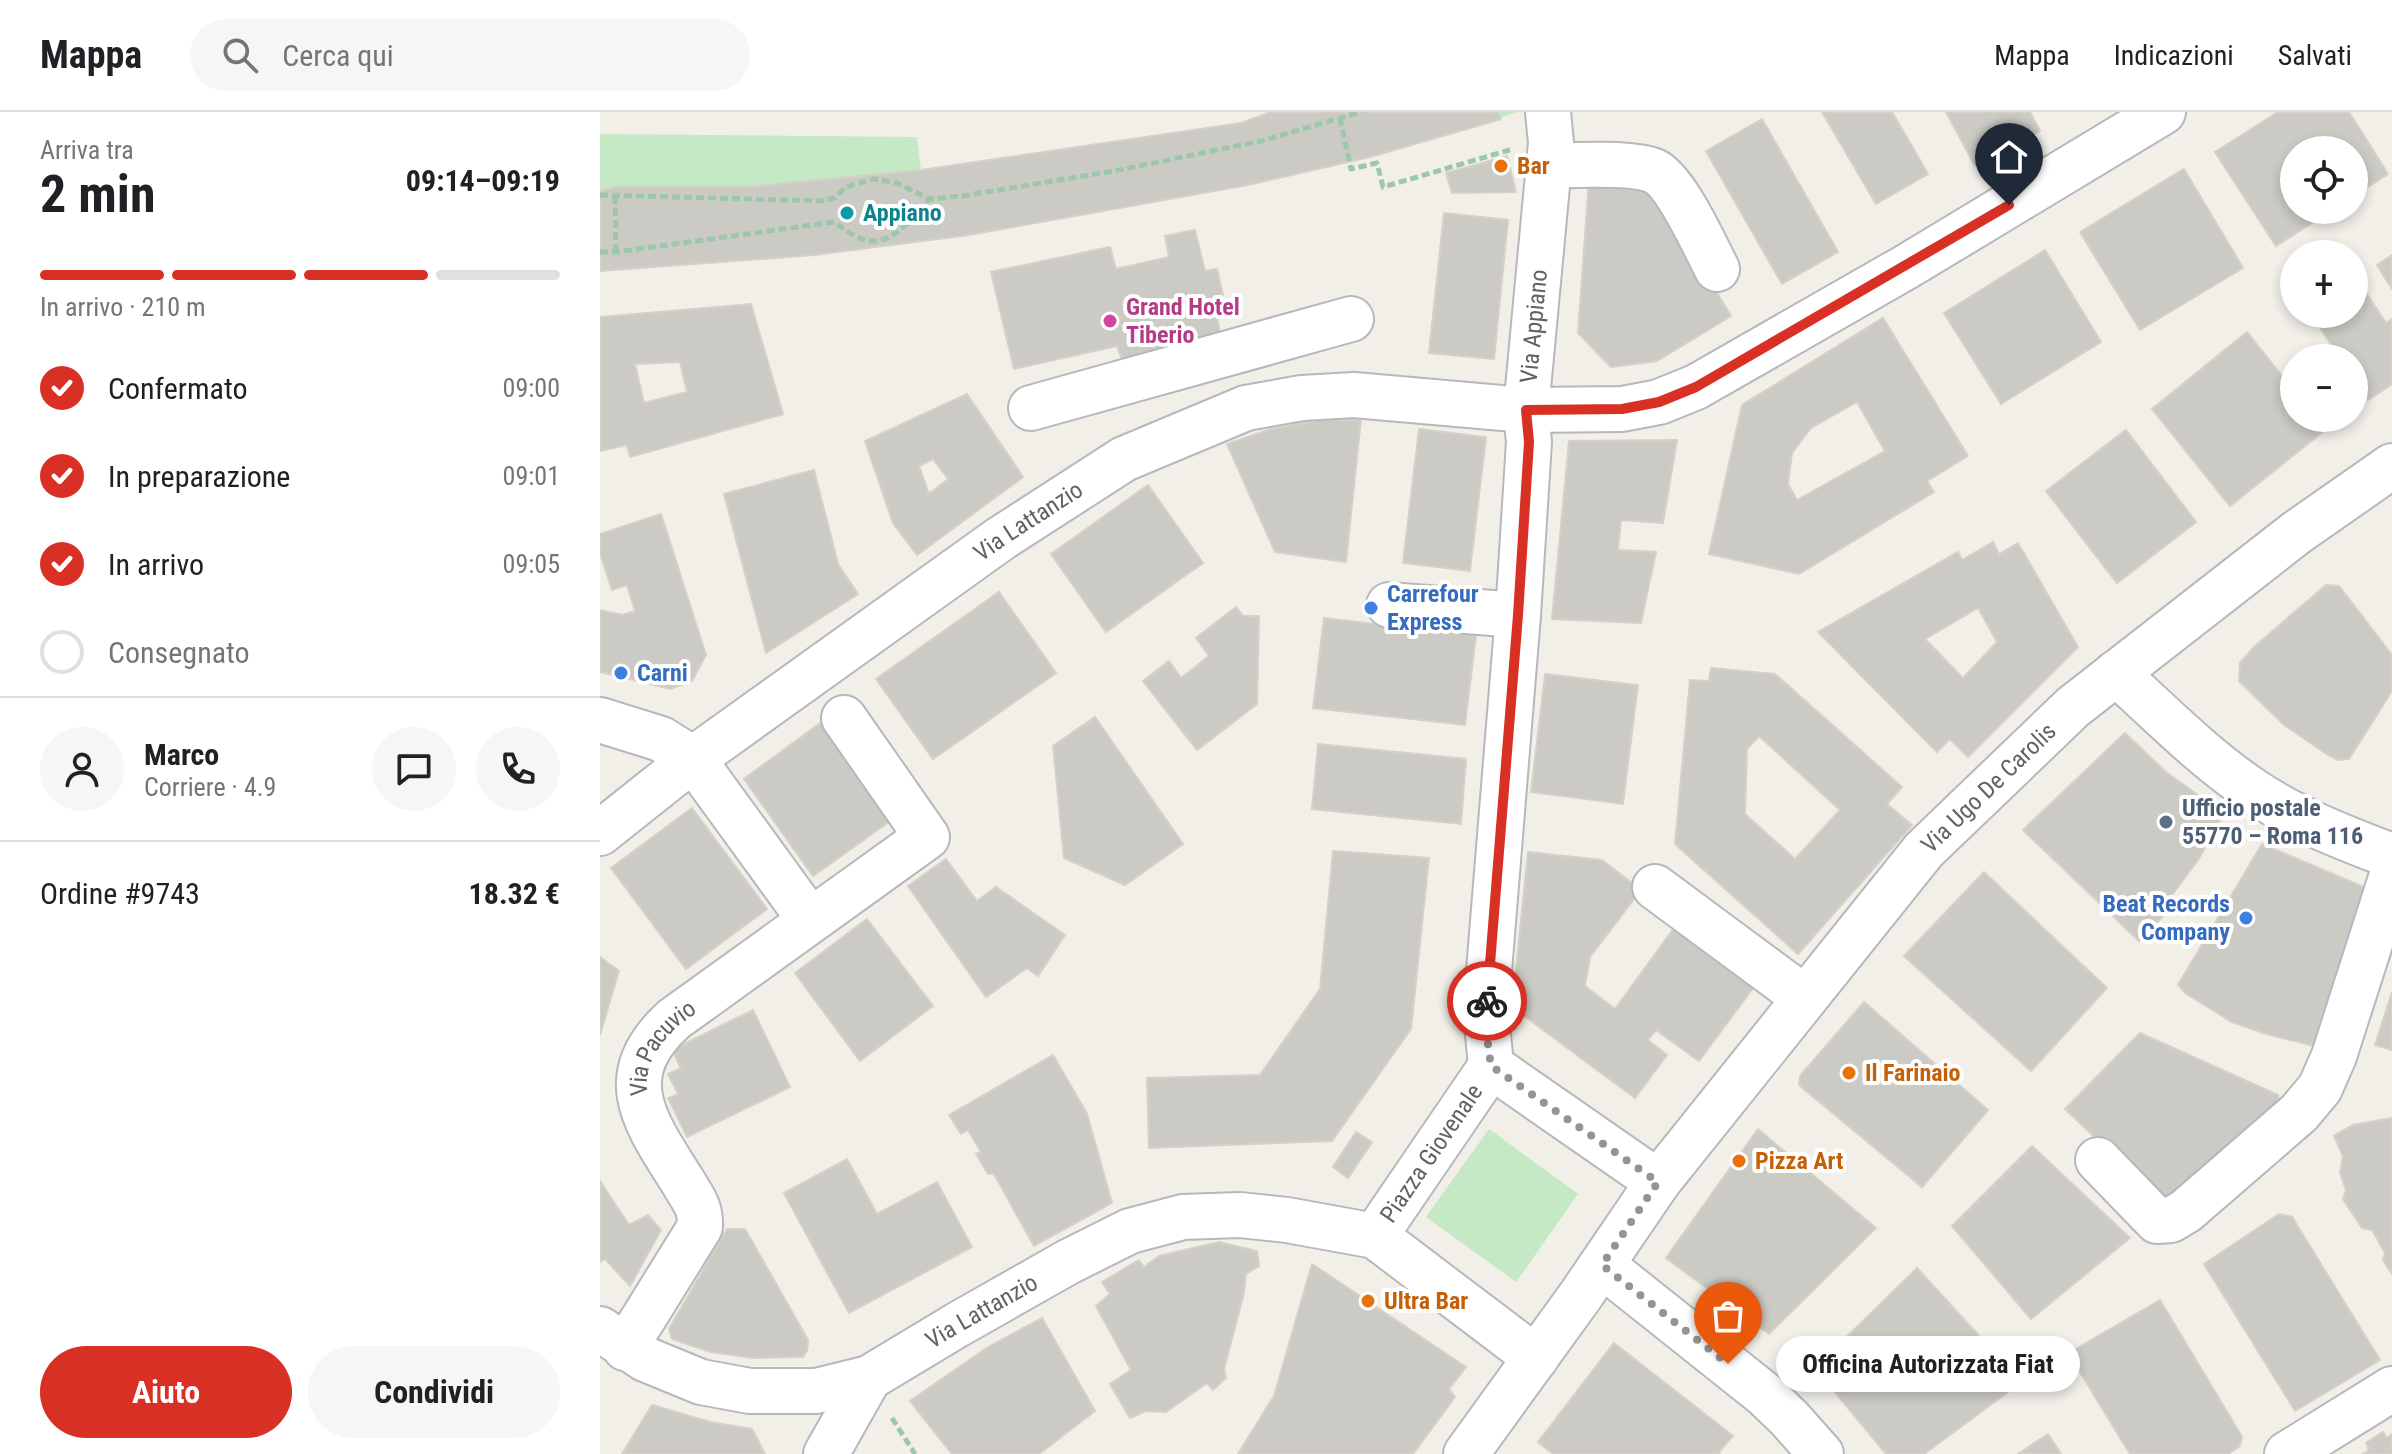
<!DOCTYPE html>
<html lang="it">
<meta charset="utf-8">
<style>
:root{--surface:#fff;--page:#f6f6f6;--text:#202124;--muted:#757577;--line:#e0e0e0;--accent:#d93025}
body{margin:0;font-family:"Roboto Condensed",sans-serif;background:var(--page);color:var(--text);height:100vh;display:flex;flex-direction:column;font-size:30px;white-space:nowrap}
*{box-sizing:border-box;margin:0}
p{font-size:26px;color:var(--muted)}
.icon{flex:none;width:44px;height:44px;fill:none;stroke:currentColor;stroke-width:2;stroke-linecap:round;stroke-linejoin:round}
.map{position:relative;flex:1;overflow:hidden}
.sheet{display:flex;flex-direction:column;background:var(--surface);width:600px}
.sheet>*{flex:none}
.buttons{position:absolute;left:1680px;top:24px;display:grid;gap:16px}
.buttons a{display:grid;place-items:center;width:88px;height:88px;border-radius:50%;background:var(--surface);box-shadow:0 4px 12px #0003;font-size:40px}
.pin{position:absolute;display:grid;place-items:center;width:68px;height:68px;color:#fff;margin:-82px -34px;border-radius:50% 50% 50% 0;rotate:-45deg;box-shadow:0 0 8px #0007}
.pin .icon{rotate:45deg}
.courier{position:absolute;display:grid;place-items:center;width:80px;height:80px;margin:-40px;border:6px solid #d93025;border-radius:50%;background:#fff;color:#222;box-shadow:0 2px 10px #0007}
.bubble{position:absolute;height:56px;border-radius:28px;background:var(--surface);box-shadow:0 4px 12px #0003;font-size:26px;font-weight:700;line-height:56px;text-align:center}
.summary em{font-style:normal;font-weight:700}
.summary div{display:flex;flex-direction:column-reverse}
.summary{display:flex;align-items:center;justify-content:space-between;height:136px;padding:0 40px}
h1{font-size:52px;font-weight:700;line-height:60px}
.bar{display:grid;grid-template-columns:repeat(4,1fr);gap:12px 8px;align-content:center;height:96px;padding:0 40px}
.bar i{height:10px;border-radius:6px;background:var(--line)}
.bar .current{background:var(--accent)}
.bar p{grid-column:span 4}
.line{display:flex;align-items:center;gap:20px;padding:0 40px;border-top:2px solid var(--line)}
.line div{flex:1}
.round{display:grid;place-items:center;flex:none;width:84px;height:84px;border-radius:42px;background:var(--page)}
ol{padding:0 40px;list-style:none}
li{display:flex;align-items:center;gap:24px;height:88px}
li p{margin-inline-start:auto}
li .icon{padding:8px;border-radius:50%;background:var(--accent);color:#fff;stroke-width:4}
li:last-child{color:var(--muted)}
li i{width:44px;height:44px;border:4px solid var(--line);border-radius:50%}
.primary-button{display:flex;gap:16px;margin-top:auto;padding:16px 40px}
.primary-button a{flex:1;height:92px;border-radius:48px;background:var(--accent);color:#fff;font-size:32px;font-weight:700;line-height:92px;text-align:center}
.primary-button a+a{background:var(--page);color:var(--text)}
header{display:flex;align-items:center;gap:48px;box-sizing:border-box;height:112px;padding:0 40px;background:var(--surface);border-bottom:2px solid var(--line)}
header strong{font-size:38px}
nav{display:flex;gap:44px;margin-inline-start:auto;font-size:28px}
.search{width:560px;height:72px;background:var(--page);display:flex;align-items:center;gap:20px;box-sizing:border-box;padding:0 28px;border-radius:44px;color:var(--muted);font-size:30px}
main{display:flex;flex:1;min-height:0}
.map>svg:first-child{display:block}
.green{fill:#c5e8c5}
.building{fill:#cccac5;stroke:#d6d1c6;stroke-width:2;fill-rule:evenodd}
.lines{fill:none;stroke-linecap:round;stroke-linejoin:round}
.minor-casing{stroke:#b5b8bc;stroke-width:48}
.path{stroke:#9cc7a9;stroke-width:5;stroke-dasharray:8 4;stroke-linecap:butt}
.minor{stroke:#fff;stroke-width:44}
.done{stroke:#929495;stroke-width:8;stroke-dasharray:0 14.4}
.route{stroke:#d93025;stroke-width:10}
.food-dot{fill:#e8710a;stroke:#fff;stroke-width:3}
.culture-dot{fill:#0f9aa8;stroke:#fff;stroke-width:3}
.hotel-dot{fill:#d1479c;stroke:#fff;stroke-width:3}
.shop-dot{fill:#3f7fe0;stroke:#fff;stroke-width:3}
.service-dot{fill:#5c6f8a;stroke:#fff;stroke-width:3}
.labels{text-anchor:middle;stroke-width:8;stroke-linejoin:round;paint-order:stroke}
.food-label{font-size:24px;font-weight:bold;fill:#c56008;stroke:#fff;text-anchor:start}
.culture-label{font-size:24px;font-weight:bold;fill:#0d838f;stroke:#fff;text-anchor:start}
.hotel-label{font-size:24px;font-weight:bold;fill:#b23c85;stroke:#fff;text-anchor:start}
.street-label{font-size:24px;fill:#5f6368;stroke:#fff}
.shop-label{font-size:24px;font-weight:bold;fill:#366cbe;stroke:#fff;text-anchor:start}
.service-label{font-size:24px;font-weight:bold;fill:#4e5e75;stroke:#fff;text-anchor:start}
</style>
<header>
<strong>Mappa</strong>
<div class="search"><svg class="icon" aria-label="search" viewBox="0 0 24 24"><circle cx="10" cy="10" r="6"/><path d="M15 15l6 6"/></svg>Cerca qui</div>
<nav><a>Mappa</a><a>Indicazioni</a><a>Salvati</a></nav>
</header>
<main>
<section class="sheet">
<div class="summary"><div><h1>2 min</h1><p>Arriva tra</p></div><em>09:14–09:19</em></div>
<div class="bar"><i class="current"></i><i class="current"></i><i class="current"></i><i></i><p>In arrivo · 210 m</p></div>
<ol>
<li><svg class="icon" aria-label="check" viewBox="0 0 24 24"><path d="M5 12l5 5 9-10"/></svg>Confermato<p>09:00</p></li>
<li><svg class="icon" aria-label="check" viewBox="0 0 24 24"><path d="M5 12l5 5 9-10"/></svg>In preparazione<p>09:01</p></li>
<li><svg class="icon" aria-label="check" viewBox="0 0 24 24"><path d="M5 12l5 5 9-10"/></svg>In arrivo<p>09:05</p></li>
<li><i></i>Consegnato</li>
</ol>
<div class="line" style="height:144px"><a class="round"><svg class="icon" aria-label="person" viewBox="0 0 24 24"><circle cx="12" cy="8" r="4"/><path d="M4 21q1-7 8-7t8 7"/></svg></a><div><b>Marco</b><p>Corriere · 4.9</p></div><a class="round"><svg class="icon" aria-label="chat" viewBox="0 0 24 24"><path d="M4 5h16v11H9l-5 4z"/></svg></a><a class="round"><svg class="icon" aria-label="phone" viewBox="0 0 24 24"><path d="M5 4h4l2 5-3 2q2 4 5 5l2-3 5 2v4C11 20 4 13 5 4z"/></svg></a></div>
<div class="line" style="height:104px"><div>Ordine #9743</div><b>18.32 €</b></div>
<div class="primary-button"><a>Aiuto</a><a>Condividi</a></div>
</section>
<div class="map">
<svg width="1792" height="1342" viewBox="0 0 1792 1342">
<rect width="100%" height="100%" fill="#f1efe8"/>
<!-- green -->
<g class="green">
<polygon points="671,0 918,0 770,45 648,73 369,123 214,143 0,159 0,22 317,25 321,58 641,11"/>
<polygon points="889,1017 978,1082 916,1170 826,1105"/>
</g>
<!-- building -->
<g class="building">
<polygon points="671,0 898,0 901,7 770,45 648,73 369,123 214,143 0,159 0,79 20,74 158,74 321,58 641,11"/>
<polygon points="1222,0 1292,0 1328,62 1276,92"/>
<polygon points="1346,0 1430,0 1440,19 1375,54"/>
<polygon points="1678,0 1749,0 1788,62 1754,84 1754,38 1694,38 1694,98 1732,98 1676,134 1615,40"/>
<polygon points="1162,7 1238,140 1182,172 1106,39"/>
<polygon points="907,44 916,80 852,81 846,61"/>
<polygon points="1584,57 1643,156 1540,218 1480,120"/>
<polygon points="989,68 1051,73 1131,204 1057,249 1011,255 978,221"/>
<polygon points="844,101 908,108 894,247 829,241"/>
<polygon points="595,118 605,159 617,157 623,183 613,185 622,232 523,250 517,234 414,257 391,160 510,135 516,157 569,145 565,124"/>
<polygon points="1445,138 1501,230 1401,292 1344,201"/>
<polygon points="1792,143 1792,177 1777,153"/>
<polygon points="1759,170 1786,211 1792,207 1792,272 1768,288 1754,267 1754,246 1740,246 1711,202 1754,202 1754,173"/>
<path d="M151,192L183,302L30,345L27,333L0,339V205ZM80,250L87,280L44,291L35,252Z"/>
<path d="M1283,206L1368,344L1327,369L1334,380L1199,462L1109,442L1142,293ZM1257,290L1285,339L1197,388L1188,372L1192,341L1211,316Z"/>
<polygon points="1647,220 1694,279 1694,306 1715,306 1725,318 1630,394 1552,297"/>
<path d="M367,282L423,365L317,443L293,411L265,329ZM333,347L348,367L329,382L319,354Z"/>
<polygon points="761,307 746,450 675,440 627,332 671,317 721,308"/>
<polygon points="819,317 886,325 870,459 803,451"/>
<polygon points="1526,318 1596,410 1517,471 1446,379"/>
<polygon points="1077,328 1063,411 1021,408 1018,438 1056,440 1041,511 952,507 969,329"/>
<polygon points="214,358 238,452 258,482 166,541 124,382"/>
<polygon points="548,373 603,451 506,520 451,442"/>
<polygon points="61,402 106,543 92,569 70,577 0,560 0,498 22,503 35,499 27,473 12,478 0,441 0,422"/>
<path d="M1393,430L1399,442L1418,431L1478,535L1368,645L1350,627L1337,640L1218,520L1358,440L1362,448ZM1378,496L1397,530L1363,566L1325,527Z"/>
<polygon points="1726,473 1739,474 1792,543 1792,579 1749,647 1738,648 1728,643 1684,613 1639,569 1640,551 1654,535"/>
<polygon points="399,480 456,561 333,647 276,567"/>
<polygon points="636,495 643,504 659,504 657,592 597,638 543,569 569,549 581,566 609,544 596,526"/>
<polygon points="724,506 876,524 865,613 713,596"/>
<path d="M1111,556L1175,562L1302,675L1287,692L1312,713L1198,842L1075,732L1090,568L1109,569ZM1159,624L1240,698L1195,747L1145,702L1147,637Z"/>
<polygon points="945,562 1038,573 1023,692 931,680"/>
<polygon points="495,605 583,732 525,773 464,746 453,634"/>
<polygon points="227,606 297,704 213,764 144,667"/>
<polygon points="1525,621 1566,660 1624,702 1598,748 1569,787 1576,791 1539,829 1423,718"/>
<polygon points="718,632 866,647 861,712 712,697"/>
<polygon points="92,696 167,797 86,857 11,756"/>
<polygon points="1662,732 1771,778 1718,935 1666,922 1632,910 1585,881 1578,873"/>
<polygon points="733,739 829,746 811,917 732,1029 549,1036 547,966 660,963 720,877"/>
<polygon points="928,740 1002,748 1041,778 990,845 985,874 1015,897 1077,812 1156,872 1099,949 1056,918 1048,928 1067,943 1035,986 912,895"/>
<polygon points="346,747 377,789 396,775 465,823 438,864 427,856 386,885 308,774"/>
<polygon points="1384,760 1507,876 1431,959 1304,844"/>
<polygon points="267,807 333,894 260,949 195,861"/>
<polygon points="0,845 19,859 0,923"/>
<polygon points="1792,880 1792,938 1775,933"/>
<polygon points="1264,890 1388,998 1322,1075 1199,973 1200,964"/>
<polygon points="153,898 190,975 87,1025 68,986 78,982 68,962 81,956 72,938"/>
<polygon points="1540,921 1678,983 1680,1002 1568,1095 1465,997"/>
<polygon points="453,943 487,1002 512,1091 434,1134 394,1062 388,1062 376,1042 381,1040 368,1018 361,1022 349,1003"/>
<polygon points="1792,1006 1792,1162 1783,1148 1785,1141 1772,1118 1762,1116 1743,1087 1746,1078 1740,1061 1743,1044 1734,1024 1753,1013"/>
<polygon points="1158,1017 1276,1116 1169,1222 1066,1146"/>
<polygon points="756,1020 772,1030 748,1066 733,1055"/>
<polygon points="1432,1034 1530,1126 1431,1207 1352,1114"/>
<polygon points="247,1047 277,1102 337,1070 372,1135 249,1201 184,1081"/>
<polygon points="0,1069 29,1113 48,1103 61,1118 30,1174 5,1147 0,1150"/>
<polygon points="1679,1102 1692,1105 1780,1248 1695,1299 1604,1152"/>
<polygon points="127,1117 145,1117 208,1228 207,1239 203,1245 153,1246 110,1240 72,1227 69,1217"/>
<polygon points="619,1130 657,1139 659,1154 646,1162 644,1181 624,1257 626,1266 613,1278 607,1271 566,1300 546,1299 530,1306 510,1272 531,1258 496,1194 510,1182 502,1170 539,1148 544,1155 559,1144"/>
<polygon points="712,1152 866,1255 849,1277 855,1285 813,1342 638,1342 674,1284"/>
<polygon points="1317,1156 1381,1226 1416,1274 1324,1342 1286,1342 1215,1256"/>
<polygon points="1560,1188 1642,1325 1640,1334 1628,1342 1530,1342 1475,1252 1474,1238"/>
<polygon points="442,1206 495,1299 439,1342 352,1342 310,1289 388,1235"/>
<polygon points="1014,1231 1133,1324 1119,1340 1120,1342 953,1342 938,1330"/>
<polygon points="52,1293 110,1310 152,1317 165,1342 22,1342"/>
<polygon points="1783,1320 1787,1326 1792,1322 1792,1342 1763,1342 1769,1338 1766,1331"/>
<polygon points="1448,1322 1461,1342 1418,1342"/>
</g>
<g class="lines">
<defs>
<g id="minor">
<path d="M949,54C973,53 1034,50 1054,59C1076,69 1105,134 1117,157"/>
<polyline points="431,296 751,207"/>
<polyline points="789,493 918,503"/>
<path d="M1516,561C1560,601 1602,644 1652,678C1695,707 1744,726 1792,744"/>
<polyline points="0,608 61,627 93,647 210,808"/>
<path id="s1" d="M0,721L93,647L400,427L524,347L646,296L702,286L754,283L926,298L1022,297L1059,290L1096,275L1306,155L1563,0"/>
<polyline points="1055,775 1205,886"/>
<path id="s2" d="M891,954L887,912L888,871L918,503L929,330L926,298L951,31L948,0"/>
<polyline points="891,954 1058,1070"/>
<polyline points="1498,1048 1557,1109 1571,1108 1586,1099 1699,1001 1720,976 1734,944 1792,763"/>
<path id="s3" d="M775,1124L891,954"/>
<polyline points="1002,1153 1164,1282 1189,1306 1221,1342"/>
<path id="s4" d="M0,1217L45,1247L101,1270L150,1279H216L269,1266L357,1213L468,1150L530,1119L583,1105L640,1103L687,1108L775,1124L936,1246"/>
<path id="s5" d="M25,1236L100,1115C101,1095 93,1087 83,1070C46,1011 10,965 74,907L327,725L244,606"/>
<polyline points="226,1342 269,1266"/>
<path id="s6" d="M866,1342L981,1183L1058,1070L1324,738L1473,595L1696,421L1792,354"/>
<polyline points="1687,1342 1792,1277"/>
</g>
</defs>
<!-- minor casing -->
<use href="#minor" class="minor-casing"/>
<!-- path -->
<g class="path">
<polyline points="740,6 751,57 777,51 783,75 913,37"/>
<polyline points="0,83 224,89 234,86 246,75 274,67 297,71 329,87 362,84 514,59 661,29 761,0"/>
<polyline points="15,84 16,140"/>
<path d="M0,140H16L234,110C243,116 252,124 262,127C291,137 312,106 329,87"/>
<polyline points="292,1306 315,1342"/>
</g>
<!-- minor -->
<use href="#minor" class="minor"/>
</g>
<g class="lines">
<!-- done -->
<polyline class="done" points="887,889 888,934 891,954 1058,1070 1002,1153 1128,1252"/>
<!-- route -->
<polyline class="route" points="887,889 918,503 929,330 926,298 1022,297 1059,290 1096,275 1409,93"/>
</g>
<!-- markers -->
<g class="food-dot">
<circle cx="901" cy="54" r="8"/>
<circle cx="1249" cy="961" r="8"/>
<circle cx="1139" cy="1049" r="8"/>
<circle cx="768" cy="1189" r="8"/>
</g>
<circle class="culture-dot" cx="247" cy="101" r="8"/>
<circle class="hotel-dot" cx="510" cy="209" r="8"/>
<g class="shop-dot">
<circle cx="771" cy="496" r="8"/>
<circle cx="21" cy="561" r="8"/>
<circle cx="1646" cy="806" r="8"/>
</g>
<circle class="service-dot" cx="1566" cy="710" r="8"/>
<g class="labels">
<!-- food labels -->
<g class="food-label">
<text x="917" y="62">Bar</text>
<text x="1265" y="969">Il Farinaio</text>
<text x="1155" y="1057">Pizza Art</text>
<text x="784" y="1197">Ultra Bar</text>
</g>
<!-- culture labels -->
<g class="culture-label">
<text x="263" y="109">Appiano</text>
</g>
<!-- hotel labels -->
<g class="hotel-label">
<text x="526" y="203">Grand Hotel<tspan x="526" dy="28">Tiberio</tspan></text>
</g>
<!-- street labels -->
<g class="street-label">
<text dy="8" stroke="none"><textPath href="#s2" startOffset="742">Via Appiano</textPath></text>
<text dy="8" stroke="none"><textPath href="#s1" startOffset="530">Via Lattanzio</textPath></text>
<text dy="8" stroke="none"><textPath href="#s6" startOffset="848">Via Ugo De Carolis</textPath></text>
<text dy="8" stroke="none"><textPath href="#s5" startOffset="344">Via Pacuvio</textPath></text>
<text dy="8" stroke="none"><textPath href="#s3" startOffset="100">Piazza Giovenale</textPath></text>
<text dy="8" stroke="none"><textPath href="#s4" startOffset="416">Via Lattanzio</textPath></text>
</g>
<!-- shop labels -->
<g class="shop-label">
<text x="787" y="490">Carrefour<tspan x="787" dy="28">Express</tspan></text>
<text x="37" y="569">Carni</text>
<text x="1630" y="800" text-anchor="end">Beat Records<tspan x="1630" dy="28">Company</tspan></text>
</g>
<!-- service labels -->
<g class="service-label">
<text x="1582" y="704">Ufficio postale<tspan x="1582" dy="28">55770 – Roma 116</tspan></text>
</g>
</g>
</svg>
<div class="buttons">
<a><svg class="icon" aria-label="locate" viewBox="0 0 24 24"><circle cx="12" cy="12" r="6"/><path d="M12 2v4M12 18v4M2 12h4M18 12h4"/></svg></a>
<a>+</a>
<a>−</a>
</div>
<div class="pin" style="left:1128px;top:1252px;background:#ea580c"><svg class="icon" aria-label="bag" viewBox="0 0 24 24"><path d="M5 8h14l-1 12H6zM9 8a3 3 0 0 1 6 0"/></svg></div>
<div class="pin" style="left:1409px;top:93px;background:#1f2937"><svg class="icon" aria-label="home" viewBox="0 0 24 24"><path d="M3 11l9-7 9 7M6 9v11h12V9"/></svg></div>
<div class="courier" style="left:887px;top:889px"><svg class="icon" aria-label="bike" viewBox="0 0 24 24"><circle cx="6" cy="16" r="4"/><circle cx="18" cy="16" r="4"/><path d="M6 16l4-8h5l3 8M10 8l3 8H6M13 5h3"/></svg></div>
<div class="bubble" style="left:1176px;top:1224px;width:304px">Officina Autorizzata Fiat</div>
</div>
</main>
